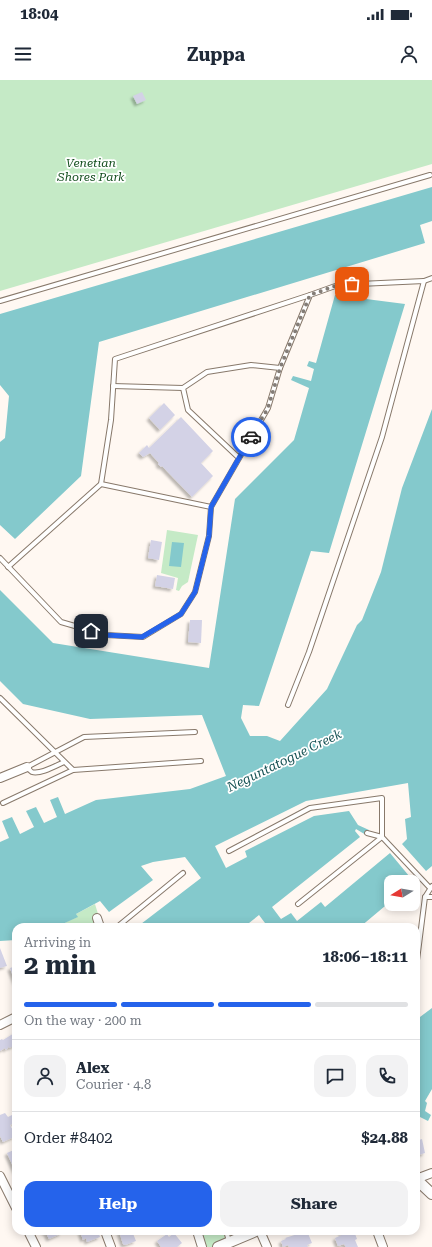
<!DOCTYPE html>
<meta charset="utf-8">
<style>
:root{--surface:#fff;--page:#f2f2f3;--text:#1f2937;--muted:#747a83;--line:#e0e1e3;--accent:#2563eb}
body{margin:0;font-family:"Roboto Serif",serif;background:var(--page);color:var(--text);height:100vh;display:flex;flex-direction:column;font-size:15px;white-space:nowrap}
*{box-sizing:border-box;margin:0}
p{font-size:13px;color:var(--muted)}
.icon{flex:none;width:22px;height:22px;fill:none;stroke:currentColor;stroke-width:2;stroke-linecap:round;stroke-linejoin:round}
.map{position:relative;flex:1;overflow:hidden}
.details{position:absolute;left:12px;top:843px;width:408px;height:312px;display:flex;flex-direction:column;background:var(--surface);border-radius:12px;box-shadow:0 2px 10px #0003}
.details>*{flex:none}
.needle{width:26px;rotate:259deg}
.fabs{position:absolute;left:384px;top:795px;display:grid;gap:8px}
.fabs a{display:grid;place-items:center;width:36px;height:36px;border-radius:8px;background:var(--surface);box-shadow:0 2px 10px #0003;font-size:20px}
.pin{position:absolute;display:grid;place-items:center;width:34px;height:34px;color:#fff;margin:-17px;border-radius:8px;box-shadow:0 2px 6px #0006}
.courier{position:absolute;display:grid;place-items:center;width:40px;height:40px;margin:-20px;border:3px solid #2563eb;border-radius:50%;background:#fff;color:#222;box-shadow:0 1px 5px #0007}
.summary em{font-style:normal;font-weight:700}
.summary div{display:flex;flex-direction:column-reverse}
.summary{display:flex;align-items:center;justify-content:space-between;height:68px;padding:0 12px}
h1{font-size:26px;font-weight:700;line-height:30px}
.bar{display:grid;grid-template-columns:repeat(4,1fr);gap:6px 4px;align-content:center;height:48px;padding:0 12px}
.bar i{height:5px;border-radius:3px;background:var(--line)}
.bar .selected{background:var(--accent)}
.bar p{grid-column:span 4}
.line{display:flex;align-items:center;gap:10px;padding:0 12px;border-top:1px solid var(--line)}
.line div{flex:1}
.round{display:grid;place-items:center;flex:none;width:42px;height:42px;border-radius:12px;background:var(--page)}
.button{display:flex;gap:8px;margin-top:auto;padding:8px 12px}
.button a{flex:1;height:46px;border-radius:12px;background:var(--accent);color:#fff;font-size:16px;font-weight:700;line-height:46px;text-align:center}
.button a+a{background:var(--page);color:var(--text)}
.status{display:flex;justify-content:space-between;align-items:center;height:28px;padding:0 20px;background:var(--surface);direction:ltr}
.status svg{height:11px;fill:currentColor}
header{display:flex;justify-content:space-between;align-items:center;height:52px;padding:0 12px;background:var(--surface);font-size:18px;font-weight:700}
.map>svg:first-child{display:block}
.green{fill:#c5eac6}
.water{fill:#84c9cc}
.building{fill:#d3d2e6;filter:url(#shadow)}
.lines{fill:none;stroke-linecap:round;stroke-linejoin:round}
.service-casing{stroke:#88796b;stroke-width:6}
.minor-casing{stroke:#88796b;stroke-width:10}
.tertiary-casing{stroke:#88796b;stroke-width:12}
.service{stroke:#fff;stroke-width:4}
.minor{stroke:#fff;stroke-width:8}
.tertiary{stroke:#fff;stroke-width:10}
.done{stroke:#847d77;stroke-width:4;stroke-dasharray:0 7.2}
.route{stroke:#2563eb;stroke-width:5}
.labels{text-anchor:middle;stroke-width:3.5;stroke-linejoin:round;paint-order:stroke}
.park-label{font-size:12px;font-style:italic;fill:#134e1d;stroke:#fff}
.water-label{font-size:13px;font-style:italic;fill:#145153;stroke:#fff}
</style>
<div class="status"><b>18:04</b><svg viewBox="0 0 49 12"><path d="M0 12V9h3v3zM5 12V6h3v6zM10 12V3h3v9zM15 12V0h3v12zM26 1h20v11H26zM47 4h2v5h-2z"/></svg></div>
<header><svg class="icon" aria-label="menu" viewBox="0 0 24 24"><path d="M4 6h16M4 12h16M4 18h16"/></svg>Zuppa<svg class="icon" aria-label="person" viewBox="0 0 24 24"><circle cx="12" cy="8" r="4"/><path d="M4 21q1-7 8-7t8 7"/></svg></header>
<div class="map">
<svg width="432" height="1167" viewBox="0 0 432 1167">
<defs>
<filter id="shadow"><feDropShadow dx="-2.5" dy="2.5" stdDeviation="1" flood-color="#0004"/></filter>
</defs>
<rect width="100%" height="100%" fill="#fff8f2"/>
<!-- green -->
<g class="green">
<polygon points="0,0 432,0 432,84 0,211"/>
<polygon points="167,450 198,455 188,502 182,506 179,511 176,510 178,498 161,493"/>
<polygon points="95,824 102,847 56,847 77,837 76,834"/>
<polygon points="199,1151 232,1151 235,1157 215,1167 204,1167"/>
</g>
<!-- water -->
<g class="water">
<polygon points="432,107 432,141 420,145 425,163 99,262 81,396 15,459 0,445 0,362 5,358 9,316 0,305 0,234"/>
<polygon points="335,215 405,224 329,473 311,471 259,626 243,625 241,638 250,656 267,656 280,661 327,609 357,545 362,540 381,492 402,408 432,329 432,786 426,791 402,764 407,759 405,739 411,737 408,703 306,721 215,766 226,788 247,777 245,771 314,736 349,731 358,745 369,750 366,755 356,749 355,751 360,757 272,827 281,839 291,833 297,841 321,822 325,827 390,773 414,802 391,802 391,821 360,847 268,847 259,835 244,847 137,847 201,798 185,777 153,782 141,786 153,800 109,832 100,821 76,834 78,837 56,847 16,847 16,860 0,861 0,762 9,758 2,741 12,737 20,754 34,747 26,731 36,727 44,743 57,737 50,720 58,717 65,734 96,720 190,709 226,696 202,635 90,639 23,624 0,601 0,510 53,563 209,588 235,419 294,360 309,308 291,300 293,296 311,301 314,289 307,286 309,281 316,283"/>
<polygon points="172,462 184,463 181,487 169,486"/>
<polygon points="432,928 432,1009 425,1021 427,1023 425,1031 431,1035 428,1041 416,1035 416,940"/>
</g>
<!-- building -->
<g class="building">
<polygon points="142,12 146,20 137,24 133,16"/>
<polygon points="164,323 175,335 160,350 149,338"/>
<polygon points="181,337 213,371 201,383 213,396 192,417 162,386 161,387 158,384 159,383 150,373 143,377 139,373 147,365 149,368"/>
<polygon points="151,460 162,462 159,480 148,478"/>
<polygon points="157,495 175,498 173,509 155,506"/>
<polygon points="190,540 202,540 201,563 188,562"/>
<polygon points="0,868 7,886 0,888"/>
<polygon points="16,886 16,904 10,888"/>
<polygon points="16,952 16,965 9,968 8,966 8,968 6,970 5,968 0,971 0,960 2,959 3,960"/>
<polygon points="5,1033 8,1037 12,1035 16,1042 10,1045 16,1056 3,1062 0,1056 0,1035"/>
<polygon points="422,1059 425,1073 416,1076 416,1061"/>
<polygon points="16,1069 16,1093 7,1073"/>
<polygon points="43,1151 61,1151 62,1153 49,1159 46,1153 45,1153"/>
<polygon points="80,1151 98,1151 100,1157 87,1162 86,1158 83,1160"/>
<polygon points="119,1151 132,1151 136,1161 125,1165 123,1164"/>
<polygon points="307,1151 312,1163 307,1165 308,1167 289,1167 288,1165 283,1167 281,1161 286,1159 285,1158"/>
<polygon points="341,1151 354,1151 357,1159 355,1160 358,1167 346,1167 344,1164 338,1166 335,1158 342,1155"/>
<polygon points="174,1153 182,1163 177,1167 161,1167 157,1161 167,1154 169,1157"/>
</g>
<g class="lines">
<defs>
<g id="service">
<polyline points="424,201 432,198"/>
<polyline points="0,221 430,95"/>
<polyline points="280,288 310,215 338,205 424,201 382,357 309,572 288,625"/>
<polyline points="113,306 183,308"/>
<polyline points="101,404 211,427"/>
<polyline points="0,478 61,542 106,555 143,557 181,534 195,512 209,456 211,427 268,328 280,288 251,285 207,292 183,308 188,330 239,378"/>
<polyline points="8,487 101,404 111,340 115,279 310,215"/>
<polyline points="0,618 73,690 201,681"/>
<path d="M64,682C57,685 40,695 32,692C30,691 29,689 27,687L84,657L195,652"/>
<polyline points="3,723 73,690"/>
<polyline points="229,771 310,728 382,718 382,757 367,753"/>
<polyline points="425,817 432,817"/>
<polyline points="298,824 382,757 430,808"/>
<polyline points="117,847 183,793"/>
<polyline points="416,888 425,817 432,806"/>
<polyline points="226,1151 229,1161"/>
</g>
<g id="minor">
<polyline points="0,698 27,687"/>
<polyline points="97,838 100,847"/>
<polyline points="0,945 16,937"/>
<polyline points="0,1096 16,1128"/>
<polyline points="416,1099 432,1093"/>
<polyline points="28,1151 36,1167"/>
<polyline points="105,1151 111,1167"/>
<polyline points="197,1151 202,1167"/>
<polyline points="260,1151 267,1167"/>
<polyline points="377,1151 383,1167"/>
</g>
<g id="tertiary">
<polyline points="416,1099 432,1114"/>
<polyline points="218,1167 256,1151"/>
</g>
</defs>
<!-- service casing -->
<use href="#service" class="service-casing"/>
<!-- minor casing -->
<use href="#minor" class="minor-casing"/>
<!-- tertiary casing -->
<use href="#tertiary" class="tertiary-casing"/>
<!-- service -->
<use href="#service" class="service"/>
<!-- minor -->
<use href="#minor" class="minor"/>
<!-- tertiary -->
<use href="#tertiary" class="tertiary"/>
</g>
<g class="lines">
<!-- done -->
<polyline class="done" points="251,357 268,328 280,288 310,215 338,205 352,204"/>
<!-- route -->
<polyline class="route" points="91,551 106,555 142,557 181,534 195,512 209,456 211,427 251,357"/>
</g>
<g class="labels">
<!-- park labels -->
<g class="park-label">
<text x="91" y="87">Venetian<tspan x="91" dy="14">Shores Park</tspan></text>
</g>
<!-- water labels -->
<g class="water-label">
<text transform="translate(284 680) rotate(-26)" y="5">Neguntatogue Creek</text>
</g>
</g>
</svg>
<div class="fabs">
<a><svg class="needle" viewBox="-14 -14 28 28"><path d="M0-13l5 13h-10z" fill="#e53935"/><path d="M0 13l5-13h-10z" fill="#747a83"/></svg></a>
</div>
<div class="pin" style="left:352px;top:204px;background:#ea580c"><svg class="icon" aria-label="bag" viewBox="0 0 24 24"><path d="M5 8h14l-1 12H6zM9 8a3 3 0 0 1 6 0"/></svg></div>
<div class="pin" style="left:91px;top:551px;background:#1f2937"><svg class="icon" aria-label="home" viewBox="0 0 24 24"><path d="M3 11l9-7 9 7M6 9v11h12V9"/></svg></div>
<div class="courier" style="left:251px;top:357px"><svg class="icon" aria-label="car" viewBox="0 0 24 24"><path d="M5 17H2v-5l4-1 3-4h7l3 4 3 1v5h-3M9 17h6M6 11h13"/><circle cx="7" cy="17" r="2"/><circle cx="17" cy="17" r="2"/></svg></div>
<section class="details">
<div class="summary"><div><h1>2 min</h1><p>Arriving in</p></div><em>18:06–18:11</em></div>
<div class="bar"><i class="selected"></i><i class="selected"></i><i class="selected"></i><i></i><p>On the way · 200 m</p></div>
<div class="line" style="height:72px"><a class="round"><svg class="icon" aria-label="person" viewBox="0 0 24 24"><circle cx="12" cy="8" r="4"/><path d="M4 21q1-7 8-7t8 7"/></svg></a><div><b>Alex</b><p>Courier · 4.8</p></div><a class="round"><svg class="icon" aria-label="chat" viewBox="0 0 24 24"><path d="M4 5h16v11H9l-5 4z"/></svg></a><a class="round"><svg class="icon" aria-label="phone" viewBox="0 0 24 24"><path d="M5 4h4l2 5-3 2q2 4 5 5l2-3 5 2v4C11 20 4 13 5 4z"/></svg></a></div>
<div class="line" style="height:52px"><div>Order #8402</div><b>$24.88</b></div>
<div class="button"><a>Help</a><a>Share</a></div>
</section>
</div>
